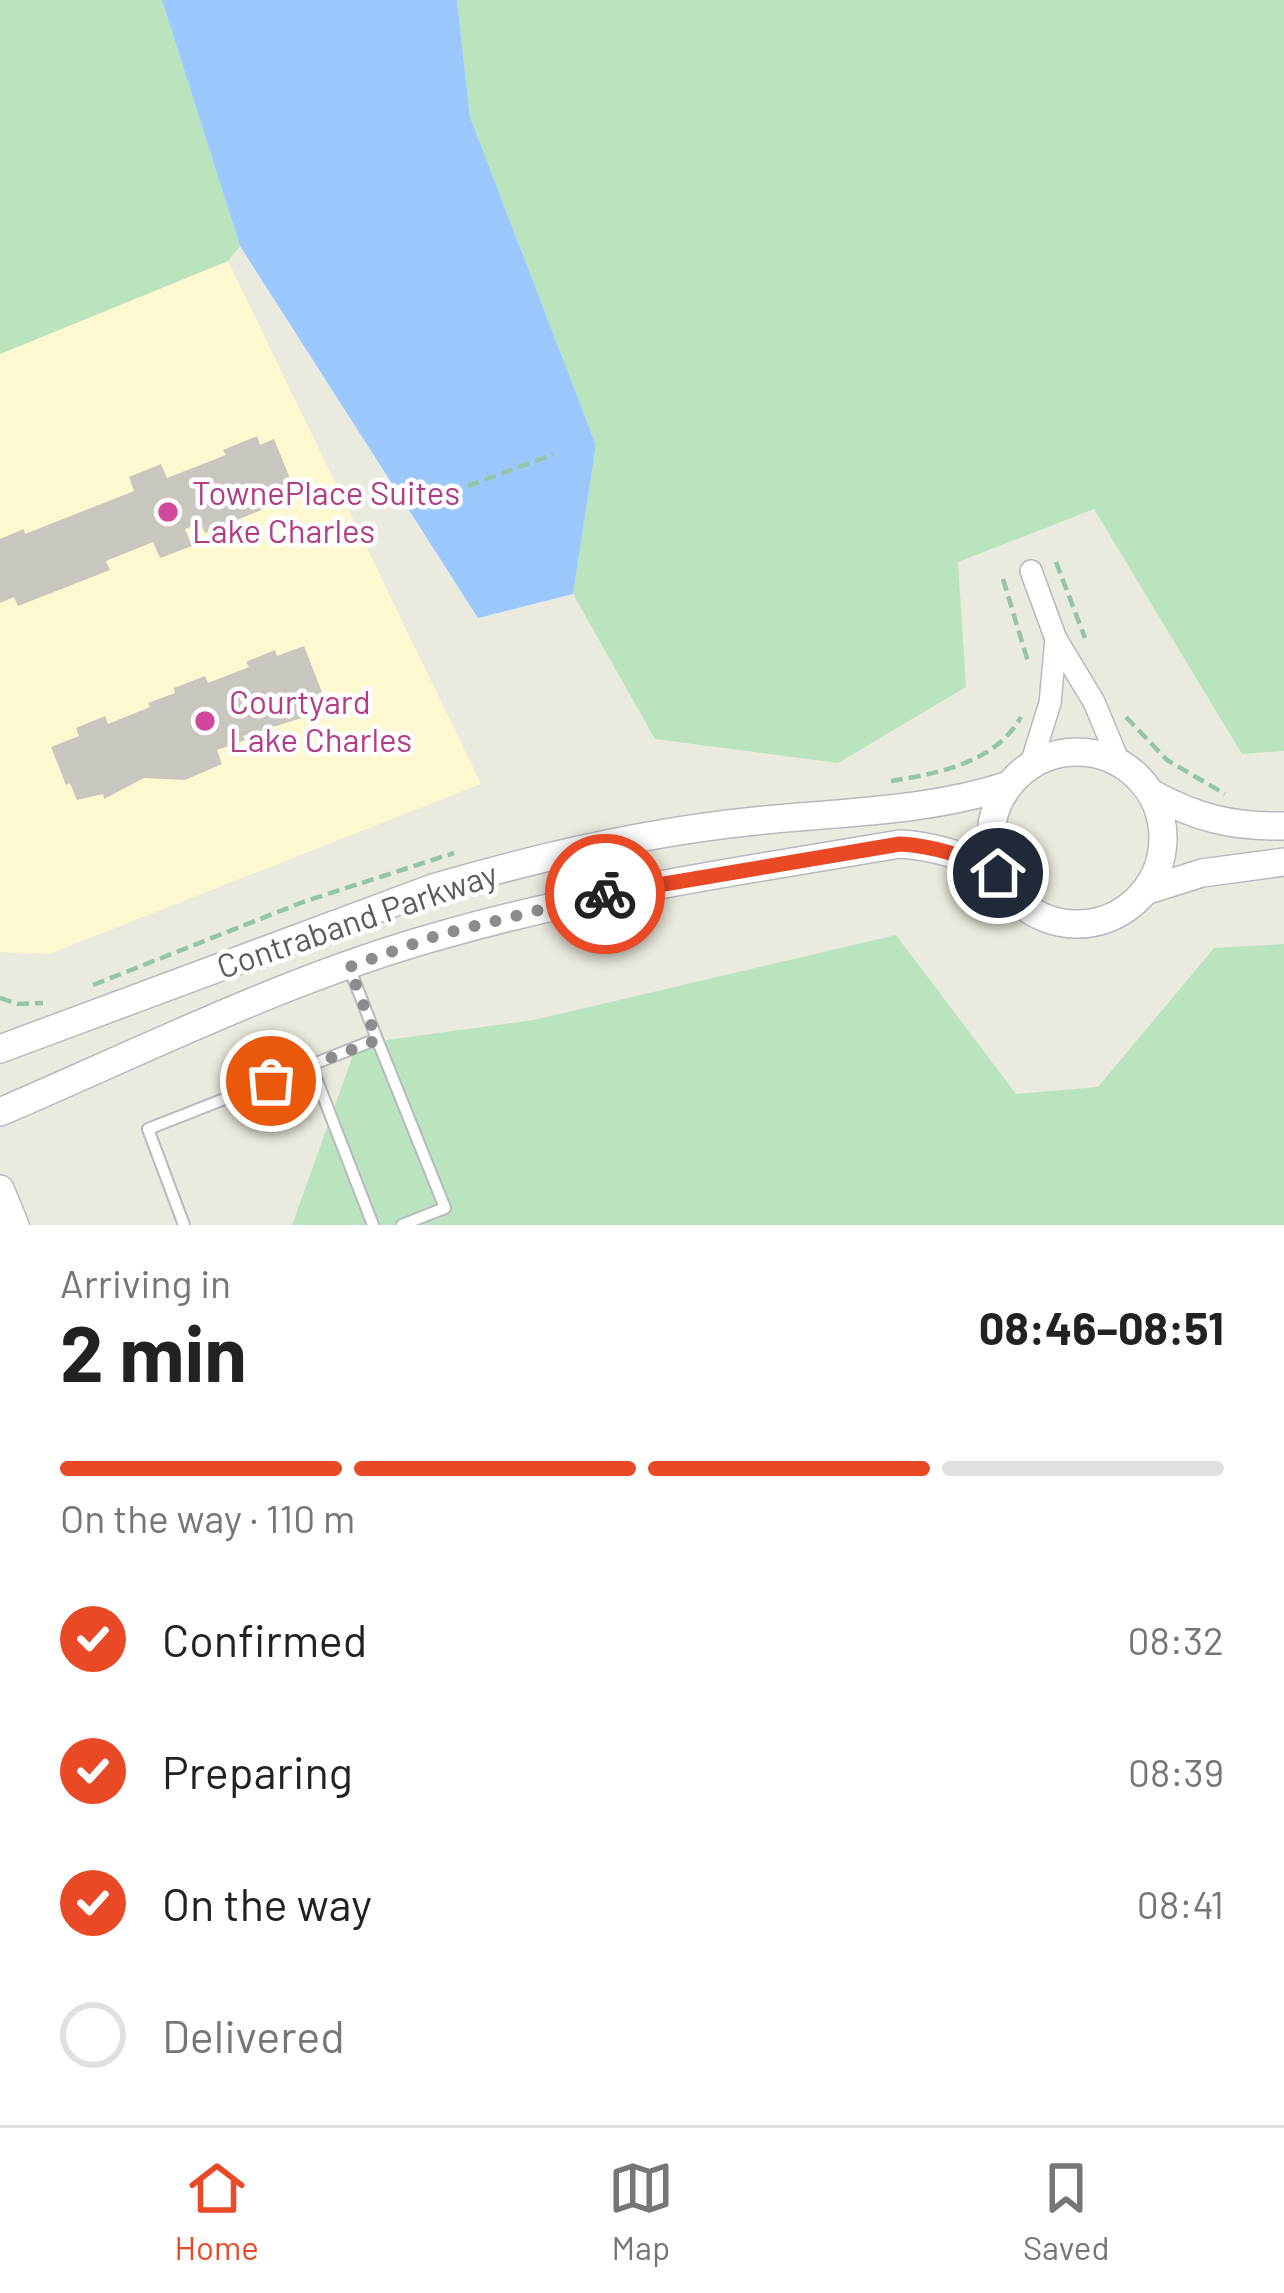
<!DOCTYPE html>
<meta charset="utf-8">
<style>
:root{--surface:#fff;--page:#f6f6f6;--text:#222;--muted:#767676;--line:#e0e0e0;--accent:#ea4926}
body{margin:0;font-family:Barlow,sans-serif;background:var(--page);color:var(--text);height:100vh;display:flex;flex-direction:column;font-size:45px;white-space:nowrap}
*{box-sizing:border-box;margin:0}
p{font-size:39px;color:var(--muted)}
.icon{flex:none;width:66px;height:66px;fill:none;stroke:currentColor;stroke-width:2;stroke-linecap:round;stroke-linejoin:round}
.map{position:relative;height:1225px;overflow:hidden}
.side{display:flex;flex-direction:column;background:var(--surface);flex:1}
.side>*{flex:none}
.pin{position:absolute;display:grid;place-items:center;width:102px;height:102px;color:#fff;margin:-51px;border:6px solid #fff;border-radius:50%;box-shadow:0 3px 12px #0007}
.courier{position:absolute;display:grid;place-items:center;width:120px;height:120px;margin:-60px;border:9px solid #ea4926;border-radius:50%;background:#fff;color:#222;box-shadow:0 3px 15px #0007}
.head em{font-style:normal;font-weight:700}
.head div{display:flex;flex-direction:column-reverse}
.head{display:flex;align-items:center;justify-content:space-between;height:204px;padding:0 60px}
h1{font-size:78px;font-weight:700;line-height:90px}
.bar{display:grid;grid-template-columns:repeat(4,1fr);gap:18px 12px;align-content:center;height:144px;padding:0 60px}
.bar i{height:15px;border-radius:9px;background:var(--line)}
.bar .selected{background:var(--accent)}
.bar p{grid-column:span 4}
ol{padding:0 60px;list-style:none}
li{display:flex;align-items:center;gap:36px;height:132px}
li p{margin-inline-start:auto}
li .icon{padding:12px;border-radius:50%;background:var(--accent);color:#fff;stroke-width:4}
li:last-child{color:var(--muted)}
li i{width:66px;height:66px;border:6px solid var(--line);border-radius:50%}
.dock{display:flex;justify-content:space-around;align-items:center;height:168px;border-top:3px solid var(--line);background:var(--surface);font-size:33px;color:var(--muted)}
.dock a{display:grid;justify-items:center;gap:6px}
.dock .selected{color:var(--accent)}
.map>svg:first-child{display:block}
.commercial{fill:#fef8d1}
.green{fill:#bae4be}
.water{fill:#9bc9ff}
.building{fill:#c8c6be}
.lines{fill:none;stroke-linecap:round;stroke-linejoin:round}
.service-casing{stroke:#b7b9be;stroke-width:14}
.minor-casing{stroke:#b7b9be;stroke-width:24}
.tertiary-casing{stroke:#b7b9be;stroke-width:30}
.path{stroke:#93c5a7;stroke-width:4.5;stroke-dasharray:12 6;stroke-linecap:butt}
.service{stroke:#fff;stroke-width:10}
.minor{stroke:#fff;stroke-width:21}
.tertiary{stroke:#fff;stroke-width:27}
.done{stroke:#8b8d8c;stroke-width:12;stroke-dasharray:0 21.6}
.route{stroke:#ea4926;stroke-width:15}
.hotel-dot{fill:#d1479c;stroke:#fff;stroke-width:4.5}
.labels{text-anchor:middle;stroke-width:9;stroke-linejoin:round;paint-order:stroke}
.hotel-label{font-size:33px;fill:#b23c85;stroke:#fff;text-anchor:start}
.street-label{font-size:33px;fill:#585b60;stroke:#fff}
</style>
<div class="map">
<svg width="1284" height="1225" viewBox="0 0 1284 1225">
<rect width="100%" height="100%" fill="#ebeade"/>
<!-- commercial -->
<polygon class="commercial" points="228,261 481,784 49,954 0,952 0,354"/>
<!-- green -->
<g class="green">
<polygon points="0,0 162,0 240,246 228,261 0,354"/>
<polygon points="457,0 1284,0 1284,751 1242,754 1094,509 958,562 966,687 838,763 655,739 573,594 596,445 470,117"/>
<polygon points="896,935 1016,1094 1098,1087 1214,948 1284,944 1284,1225 292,1225 357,1044 534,1020"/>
</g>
<!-- water -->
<polygon class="water" points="162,0 457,0 470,117 596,445 573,594 478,618 240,246"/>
<!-- building -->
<g class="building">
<polygon points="257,436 260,445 274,439 293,486 277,492 281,502 205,533 201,523 185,529 192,546 160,558 153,542 106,561 110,570 18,606 14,597 0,603 0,539 24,529 25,534 134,491 129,477 161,464 167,478 226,455 223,450"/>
<polygon points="304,646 325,700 300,714 302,718 243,736 245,740 217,750 222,764 185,780 144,778 104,799 103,794 77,800 70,783 66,785 51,747 79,736 76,728 105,716 108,724 150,707 148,703 175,693 174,688 205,676 208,683 249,667 246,662 275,650 277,656"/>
</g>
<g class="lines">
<defs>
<g id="service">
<polyline points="377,1039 445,1208 402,1225"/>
<polyline points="311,1065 373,1225"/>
<polyline points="184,1225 148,1129 377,1039 349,967"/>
</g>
<g id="minor">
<polyline points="1031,571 1056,639"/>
<polyline points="1031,764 1050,703 1056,639 1094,702 1119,762"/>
</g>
<g id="tertiary">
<circle cx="1077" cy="838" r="86"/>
<path d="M1151,793C1196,818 1233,827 1284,826"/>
<polyline points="1145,891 1202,873 1284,862"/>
<path d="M0,1049L433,888C538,857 646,832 755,821C840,812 928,812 1009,785"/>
<path d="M0,1112C145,1050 290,977 442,935C592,892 746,870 900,844C936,846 966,856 998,873"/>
<polyline points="0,1189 15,1225"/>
</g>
</defs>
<!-- service casing -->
<use href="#service" class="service-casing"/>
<!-- minor casing -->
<use href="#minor" class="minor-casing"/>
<!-- tertiary casing -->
<use href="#tertiary" class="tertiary-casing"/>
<!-- path -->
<g class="path">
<polyline points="417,505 554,454"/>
<polyline points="1056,562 1085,638"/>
<polyline points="1003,579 1029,665"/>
<polyline points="1126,717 1167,760 1225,794"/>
<path d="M891,781C939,773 995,763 1021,717"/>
<polyline points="93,985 303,902 454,853"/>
<polyline points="0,998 18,1004 43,1003"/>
</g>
<!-- service -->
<use href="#service" class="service"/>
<!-- minor -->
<use href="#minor" class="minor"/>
<!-- tertiary -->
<use href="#tertiary" class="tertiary"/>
</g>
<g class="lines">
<!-- done -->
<polyline class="done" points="271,1081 377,1040 349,967 438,935 605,894"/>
<!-- route -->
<path class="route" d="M605,894L900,844C936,846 966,856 998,873"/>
</g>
<!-- markers -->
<g class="hotel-dot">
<circle cx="168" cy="512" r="12"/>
<circle cx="205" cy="721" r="12"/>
</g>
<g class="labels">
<!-- hotel labels -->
<g class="hotel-label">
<text x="192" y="505">TownePlace Suites<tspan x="192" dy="38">Lake Charles</tspan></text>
<text x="229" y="714">Courtyard<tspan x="229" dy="38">Lake Charles</tspan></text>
</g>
<!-- street labels -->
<g class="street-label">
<text transform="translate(357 920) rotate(-19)" y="12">Contraband Parkway</text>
</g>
</g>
</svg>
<div class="pin" style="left:271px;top:1081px;background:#ea580c"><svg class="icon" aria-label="bag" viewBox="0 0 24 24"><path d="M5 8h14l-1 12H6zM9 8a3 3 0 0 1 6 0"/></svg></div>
<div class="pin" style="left:998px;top:873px;background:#1f2937"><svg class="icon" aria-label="home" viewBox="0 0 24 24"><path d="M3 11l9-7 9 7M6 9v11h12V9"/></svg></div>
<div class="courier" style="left:605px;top:894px"><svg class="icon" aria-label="bike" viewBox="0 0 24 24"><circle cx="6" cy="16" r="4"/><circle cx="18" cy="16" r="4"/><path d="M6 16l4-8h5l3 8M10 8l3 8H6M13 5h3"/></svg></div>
</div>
<section class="side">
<div class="head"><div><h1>2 min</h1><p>Arriving in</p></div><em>08:46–08:51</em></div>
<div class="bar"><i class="selected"></i><i class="selected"></i><i class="selected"></i><i></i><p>On the way · 110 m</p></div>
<ol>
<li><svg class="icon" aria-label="check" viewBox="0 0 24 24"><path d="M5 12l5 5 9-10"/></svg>Confirmed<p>08:32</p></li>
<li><svg class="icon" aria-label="check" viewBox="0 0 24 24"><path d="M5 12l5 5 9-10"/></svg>Preparing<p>08:39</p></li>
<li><svg class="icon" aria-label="check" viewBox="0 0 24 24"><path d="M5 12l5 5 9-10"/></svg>On the way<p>08:41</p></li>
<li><i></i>Delivered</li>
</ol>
</section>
<nav class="dock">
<a class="selected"><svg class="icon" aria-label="home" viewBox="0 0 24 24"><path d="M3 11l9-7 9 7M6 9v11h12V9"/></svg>Home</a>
<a><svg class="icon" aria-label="map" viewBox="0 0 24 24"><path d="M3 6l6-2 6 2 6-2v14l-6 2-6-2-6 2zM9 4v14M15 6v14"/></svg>Map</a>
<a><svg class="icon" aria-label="saved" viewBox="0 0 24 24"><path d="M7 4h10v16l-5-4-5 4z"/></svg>Saved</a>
</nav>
